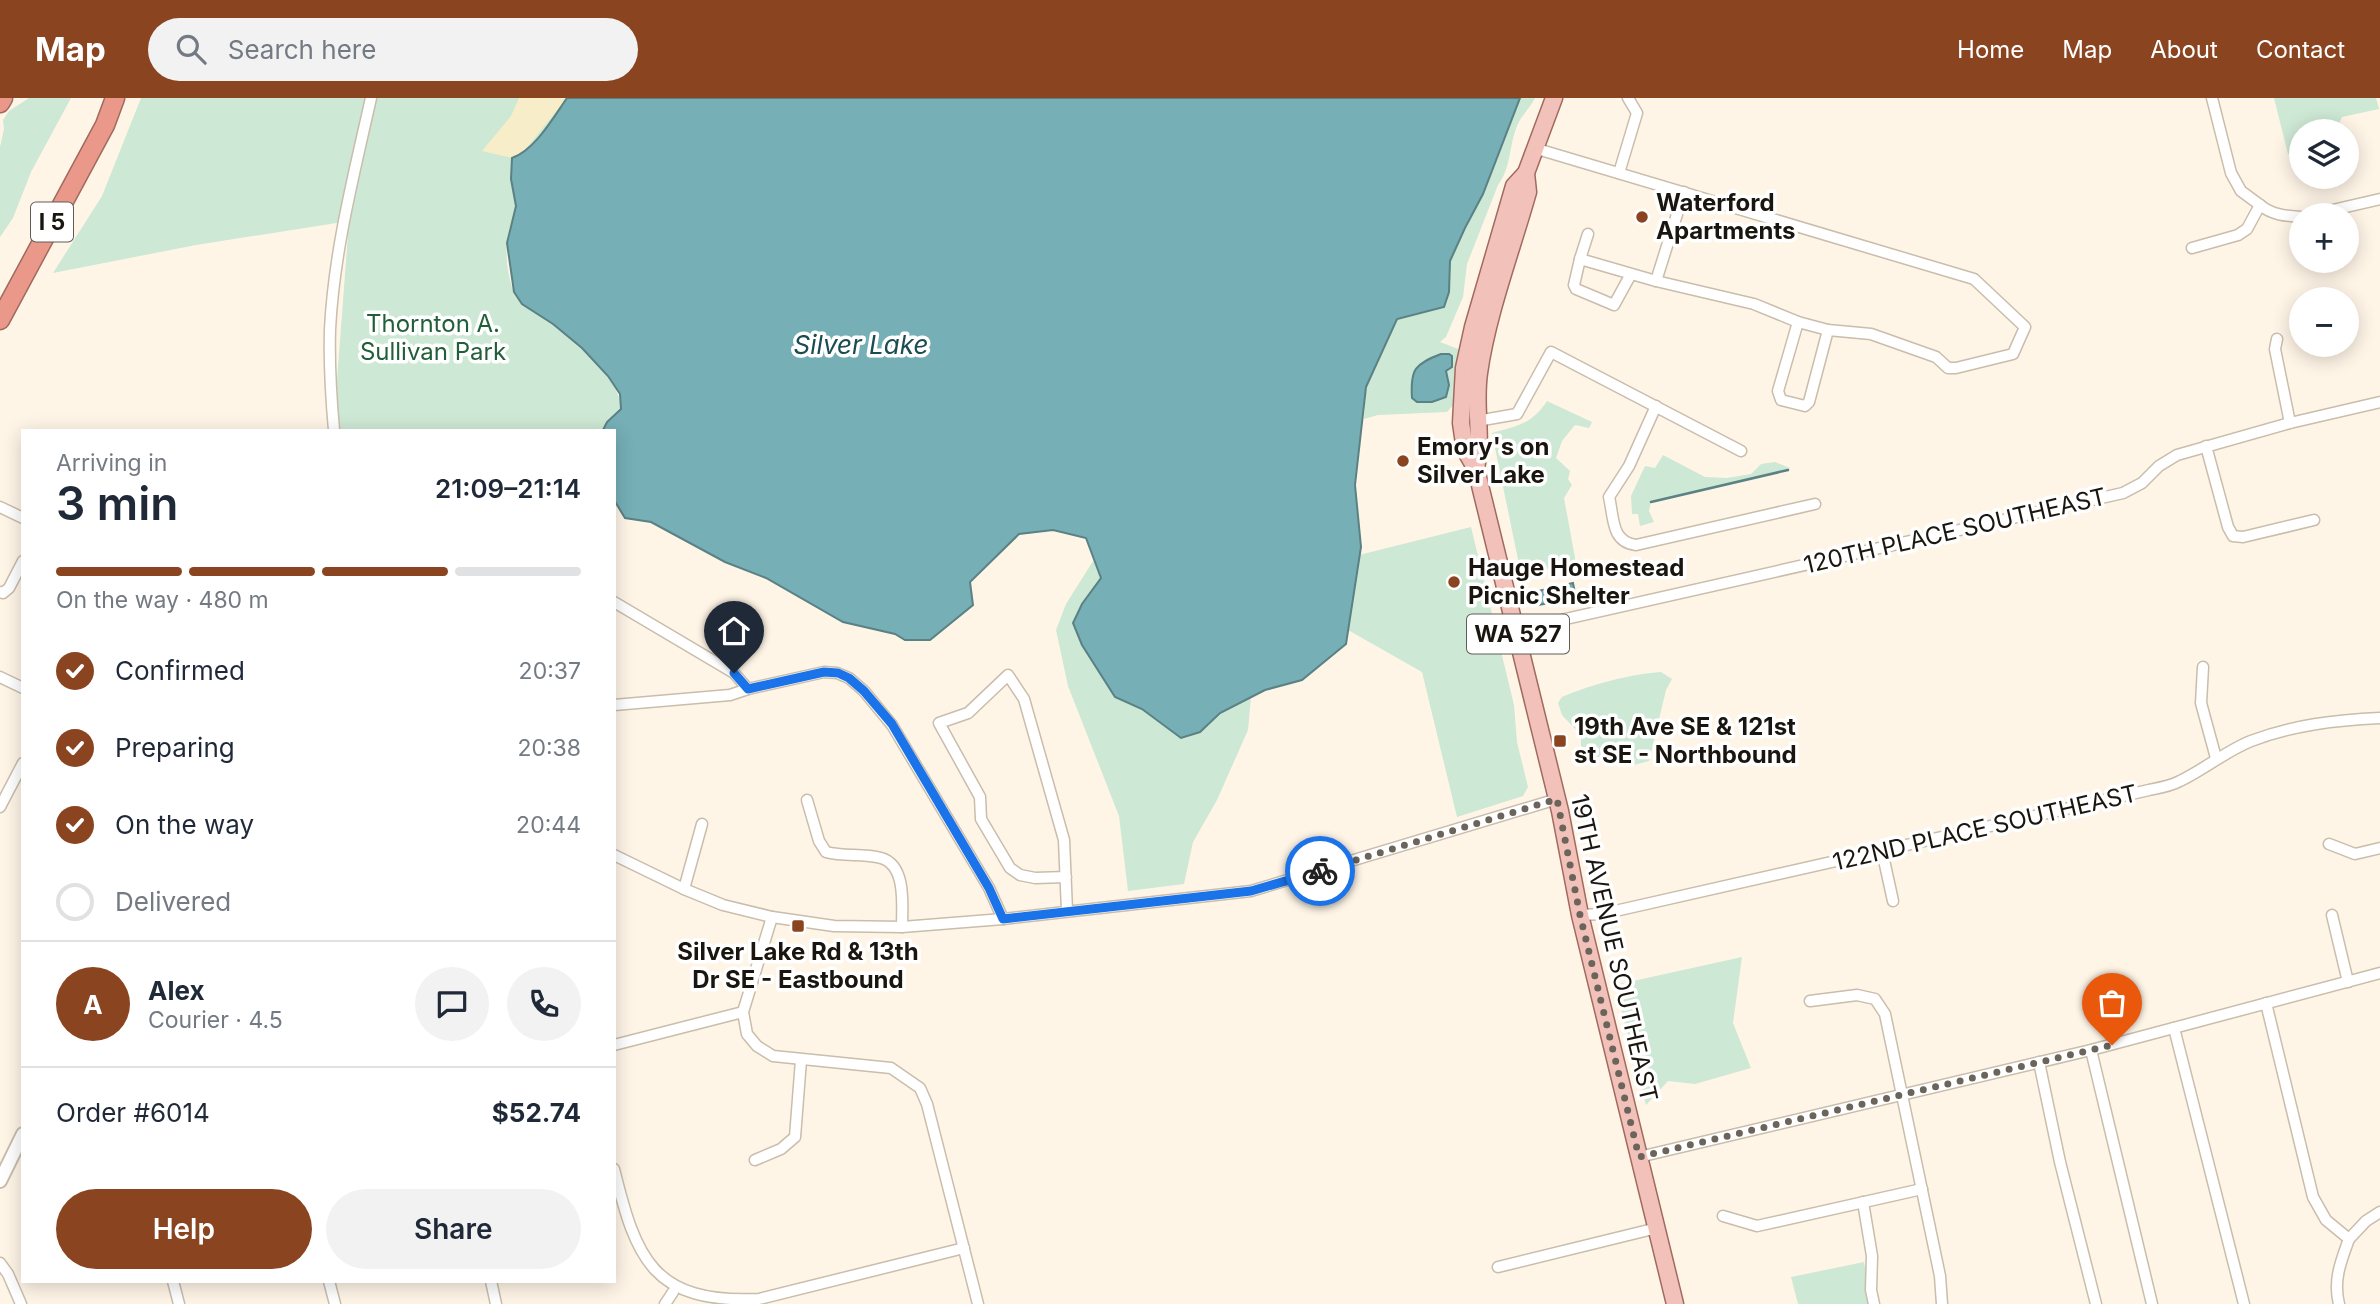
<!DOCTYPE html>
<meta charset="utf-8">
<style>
:root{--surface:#fff;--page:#f2f2f3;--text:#1f2937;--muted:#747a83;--line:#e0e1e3;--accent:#8a4420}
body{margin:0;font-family:Inter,sans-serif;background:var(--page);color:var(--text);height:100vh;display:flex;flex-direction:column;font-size:26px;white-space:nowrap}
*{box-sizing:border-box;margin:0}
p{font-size:23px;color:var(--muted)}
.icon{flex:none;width:38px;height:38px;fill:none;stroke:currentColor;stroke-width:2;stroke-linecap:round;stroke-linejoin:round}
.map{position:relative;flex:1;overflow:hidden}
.side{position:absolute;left:21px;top:331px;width:595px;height:854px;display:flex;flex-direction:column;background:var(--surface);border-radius:0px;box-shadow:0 4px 18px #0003}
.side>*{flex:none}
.fabs{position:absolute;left:2289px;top:21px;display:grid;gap:14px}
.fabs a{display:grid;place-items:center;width:70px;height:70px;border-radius:50%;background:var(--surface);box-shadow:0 4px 18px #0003;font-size:35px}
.pin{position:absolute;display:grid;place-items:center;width:60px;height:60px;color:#fff;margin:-72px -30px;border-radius:50% 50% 50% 0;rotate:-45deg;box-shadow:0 0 7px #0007}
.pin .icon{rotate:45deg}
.courier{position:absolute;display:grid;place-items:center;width:70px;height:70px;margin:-35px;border:5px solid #1a73e8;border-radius:50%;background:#fff;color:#222;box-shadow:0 2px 9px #0007}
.head em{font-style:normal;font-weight:600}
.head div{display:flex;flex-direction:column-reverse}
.head{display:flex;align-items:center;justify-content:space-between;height:119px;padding:0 35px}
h1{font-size:46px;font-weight:600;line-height:52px}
.bar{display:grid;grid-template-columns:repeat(4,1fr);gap:10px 7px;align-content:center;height:84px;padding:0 35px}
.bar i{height:9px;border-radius:5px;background:var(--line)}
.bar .on{background:var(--accent)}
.bar p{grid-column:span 4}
.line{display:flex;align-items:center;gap:18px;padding:0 35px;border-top:2px solid var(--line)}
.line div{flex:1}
.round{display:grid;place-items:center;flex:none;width:74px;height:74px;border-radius:37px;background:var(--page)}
ol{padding:0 35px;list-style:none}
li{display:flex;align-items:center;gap:21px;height:77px}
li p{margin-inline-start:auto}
li .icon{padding:7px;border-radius:50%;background:var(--accent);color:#fff;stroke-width:4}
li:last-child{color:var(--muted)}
li i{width:38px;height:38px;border:4px solid var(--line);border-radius:50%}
.cta{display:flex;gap:14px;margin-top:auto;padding:14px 35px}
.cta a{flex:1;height:80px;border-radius:42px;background:var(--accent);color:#fff;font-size:28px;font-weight:600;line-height:80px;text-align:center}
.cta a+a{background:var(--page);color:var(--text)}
header{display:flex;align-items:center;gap:42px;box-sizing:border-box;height:98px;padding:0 35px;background:var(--accent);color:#fff}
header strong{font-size:33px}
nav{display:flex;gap:38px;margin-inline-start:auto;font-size:24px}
.search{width:490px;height:63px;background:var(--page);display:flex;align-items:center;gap:18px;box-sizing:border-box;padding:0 24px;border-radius:38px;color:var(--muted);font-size:26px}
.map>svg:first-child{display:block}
.green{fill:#cde8d4}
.sand{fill:#f7edc8}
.water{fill:#76afb6;stroke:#5a8184;stroke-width:2}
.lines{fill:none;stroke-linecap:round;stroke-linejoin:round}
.stream{stroke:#5a8184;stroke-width:2.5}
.minor-casing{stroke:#c9bdac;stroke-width:13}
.tertiary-casing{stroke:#c9bdac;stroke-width:16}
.primary-casing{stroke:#a16a5f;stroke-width:19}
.motorway-casing{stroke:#a16a5f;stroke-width:21}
.minor{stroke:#fff;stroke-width:10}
.tertiary{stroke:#fff;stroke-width:12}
.primary{stroke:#f2c1b9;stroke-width:16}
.motorway{stroke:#e9988a;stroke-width:18}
.done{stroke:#6a645b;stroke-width:7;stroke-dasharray:0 12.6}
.route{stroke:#1a73e8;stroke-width:9}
.poi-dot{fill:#8a4420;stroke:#fff;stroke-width:2.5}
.labels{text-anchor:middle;stroke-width:7;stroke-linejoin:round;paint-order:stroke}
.shield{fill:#fff;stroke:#5f5c57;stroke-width:2}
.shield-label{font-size:23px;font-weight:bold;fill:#1a160f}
.poi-label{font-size:24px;font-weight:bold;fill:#1a160f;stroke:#fff;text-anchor:start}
.park-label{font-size:24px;fill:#225f38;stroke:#fff}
.street-label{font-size:24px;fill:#1a160f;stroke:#fff}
.water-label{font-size:26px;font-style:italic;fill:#1a4c53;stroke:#fff}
</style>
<header>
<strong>Map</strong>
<div class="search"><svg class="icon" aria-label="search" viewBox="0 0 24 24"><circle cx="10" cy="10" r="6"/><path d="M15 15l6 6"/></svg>Search here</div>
<nav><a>Home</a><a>Map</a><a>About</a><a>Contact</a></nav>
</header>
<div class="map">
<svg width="2380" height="1206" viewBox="0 0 2380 1206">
<rect width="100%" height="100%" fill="#fff5e7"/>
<!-- green -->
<g class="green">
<polygon points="29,0 71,0 31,74 13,120 0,139 0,49 4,31 3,22 9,13"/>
<path d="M141,0H567L511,81C513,89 516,99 516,107C516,117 511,124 509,133C504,150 507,181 515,196C522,208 533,212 544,219C574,241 616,272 622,311L607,324L603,332H340L336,296L349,123L196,147L53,175L102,98Z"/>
<path d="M1520,0H1535C1530,10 1521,18 1517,28C1509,48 1511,70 1498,87L1467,166L1463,199L1446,239L1440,244L1461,252L1455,305L1447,314L1378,317L1364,321L1366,289L1397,220L1449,194L1450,163L1483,96Z"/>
<polygon points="2274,0 2376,0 2379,11 2342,19 2338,28 2331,33 2301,33 2301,58 2288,56"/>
<path d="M1547,303L1592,324L1589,330L1575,327L1562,343L1556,360L1570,373L1568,381L1572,387L1564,400L1576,465L1521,476L1492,335C1517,328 1532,326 1547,303Z"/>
<polygon points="1663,357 1705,379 1727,380 1751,376 1761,366 1775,364 1790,370 1788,372 1651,404 1649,413 1654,424 1640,428 1638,416 1632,416 1631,398 1645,368 1655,370"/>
<polygon points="1471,429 1514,607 1517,644 1528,689 1523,698 1457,719 1422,574 1348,532 1359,457"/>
<polygon points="1095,460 1101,480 1082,506 1100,572 1115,599 1142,611 1181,640 1200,634 1220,615 1251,599 1248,632 1217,702 1193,744 1184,786 1128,793 1119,718 1068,588 1056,532 1066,506"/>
<path d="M1661,574L1672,581L1666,592L1649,663C1634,667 1624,672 1613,659H1594L1584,661L1581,653V637L1562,617L1558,605L1562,599C1590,587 1630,576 1661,574Z"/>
<polygon points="1742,859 1733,925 1751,970 1695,986 1668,983 1646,1007 1615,887"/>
<polygon points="1864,1164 1872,1206 1798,1206 1791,1179"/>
</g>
<!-- sand -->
<polygon class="sand" points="519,0 567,0 521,57 512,60 482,53 511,18"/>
<!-- water -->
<g class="water">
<path d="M567,0H1520L1483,96L1465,130L1450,163L1449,194L1444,209L1397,221L1366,289L1355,387L1361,449L1346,546L1302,582L1265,592L1220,615L1200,634L1181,640L1142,611L1115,599L1082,547L1073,525L1082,506L1101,480L1086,440L1053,432L1019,436L970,484L973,507L930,542H905L895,536L843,524L766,480L725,464L651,424L625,420L614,402V332H603L607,324L621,311L620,296L608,278L582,250L553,226L522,206L514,194L507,145L516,108L511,81L512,60C535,52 553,20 567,0Z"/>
<path d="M1441,256H1449L1452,258V269L1446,273L1449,287L1446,299L1432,304H1417L1412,300C1410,271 1415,266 1441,256Z"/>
<polygon points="1573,485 1576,500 1538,507 1534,494"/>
</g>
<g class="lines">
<!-- stream -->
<polyline class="stream" points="1651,404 1788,372"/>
<defs>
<g id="minor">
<polyline points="2212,0 2231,75 2241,93 2260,107"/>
<polyline points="1534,50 1974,181 2025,229 2013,256 1956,270 1948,270 1936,259 1871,236 1828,232 1798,224 1754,206 1656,183 1580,161 1574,187 1576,191 1614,207 1631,176"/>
<polyline points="1619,75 1637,15 1628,0"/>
<polyline points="2311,117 2380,101"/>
<path d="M2192,150L2238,137L2247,131L2260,107C2272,117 2286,118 2301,119"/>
<polyline points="1580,161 1588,136"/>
<polyline points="1656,183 1684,94"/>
<polyline points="1798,224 1778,293 1781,302 1805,308 1809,304 1828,232"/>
<polyline points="2277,241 2275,251 2290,325"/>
<path d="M1656,308L1629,368L1609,399C1614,420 1611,444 1636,447L1815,406"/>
<polyline points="1477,323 1517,316 1551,254 1741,353"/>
<path d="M334,332C331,299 329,265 330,231C334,153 354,76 371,0"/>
<polyline points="2206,348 2228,429 2233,438 2243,439 2314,422"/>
<polyline points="0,409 23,420"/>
<polyline points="0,494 3,495 9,490 23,463"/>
<polyline points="614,504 734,575 748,591 824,574 837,575 849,580 864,593 892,627 989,790 1003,821"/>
<polyline points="1517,532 2123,395 2142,385 2159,368 2177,357 2290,325 2380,304"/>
<polyline points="2203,569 2201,605 2216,660"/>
<polyline points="0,579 23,590"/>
<polyline points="614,607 730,597 748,591"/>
<path d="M807,702L819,743L826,754C844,759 863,755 881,760C907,767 902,809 902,829"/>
<polyline points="0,709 23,665"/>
<polyline points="2329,746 2355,756 2380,750"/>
<polyline points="1882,753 1893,803"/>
<polyline points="614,757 684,791 723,807 772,819 834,828 902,829 1003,821 1251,793 1557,701"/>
<polyline points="1066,779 1035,780 1020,777 1010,770 981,721 980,699 939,625 968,615 1008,577 1024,601 1064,742 1067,813"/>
<polyline points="684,791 702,726"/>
<path d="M1580,817L1602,816L2149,692C2159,690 2171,688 2180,683C2205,671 2226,653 2251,643C2293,627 2336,622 2380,620"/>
<polyline points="2332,817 2348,884"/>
<polyline points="772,819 743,914 747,936 757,948 773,958 891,970 920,990 927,1006 978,1206"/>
<polyline points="1810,903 1857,897 1875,901 1885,916 1940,1178 1942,1206"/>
<path d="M2266,905L2313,1099L2326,1122L2349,1141C2341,1163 2333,1182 2339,1206"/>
<polyline points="2174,930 2244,1206"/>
<polyline points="614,947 743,914"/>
<polyline points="2091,952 2152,1206"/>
<polyline points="2039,964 2060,1064 2096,1206"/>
<polyline points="1639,1059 2091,952 2380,875"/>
<polyline points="755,1062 781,1051 795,1039 801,962"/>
<path d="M614,1071C636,1160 652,1206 759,1201L964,1150"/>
<polyline points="1863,1104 1872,1158 1871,1192 1874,1206"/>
<polyline points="1723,1118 1757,1128 1922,1091"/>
<polyline points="2349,1141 2366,1123 2380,1114"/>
<polyline points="0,1165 8,1176 21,1206"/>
<polyline points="1498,1169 1657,1130"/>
<polyline points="173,1183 179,1206"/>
<polyline points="329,1183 335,1206"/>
<polyline points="491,1183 496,1206"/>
<polyline points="665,1206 673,1194"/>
</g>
<polyline id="tertiary" points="0,1083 23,1036"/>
<g id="primary">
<polyline points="1526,75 1514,88 1473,229 1464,270 1461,325 1465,352 1476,371 1560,713 1580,817 1675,1206"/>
<path d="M1476,371C1483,338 1474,309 1479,275C1487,217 1512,151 1528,94L1526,75L1554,0"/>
</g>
<g id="motorway">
<polyline points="0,5 3,0"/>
<polyline points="0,222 105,27 115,0"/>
</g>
</defs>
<!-- minor casing -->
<use href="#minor" class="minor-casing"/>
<!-- tertiary casing -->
<use href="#tertiary" class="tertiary-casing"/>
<!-- primary casing -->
<use href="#primary" class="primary-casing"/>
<!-- motorway casing -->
<use href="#motorway" class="motorway-casing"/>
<!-- minor -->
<use href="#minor" class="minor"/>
<!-- tertiary -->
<use href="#tertiary" class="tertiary"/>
<!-- primary -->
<use href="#primary" class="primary"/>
<!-- motorway -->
<use href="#motorway" class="motorway"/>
</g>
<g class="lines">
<!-- done -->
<polyline class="done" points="1320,773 1557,701 1580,817 1639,1059 2112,947"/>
<!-- route -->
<polyline class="route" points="734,575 748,591 824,574 838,575 849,580 864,593 892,626 989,790 1003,821 1251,793 1320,773"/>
</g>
<!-- markers -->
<g class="poi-dot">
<circle cx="1642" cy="119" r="7"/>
<circle cx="1403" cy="363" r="7"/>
<circle cx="1454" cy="484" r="7"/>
<rect x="1553" y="636" width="14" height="14" rx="3.5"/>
<rect x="791" y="821" width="14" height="14" rx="3.5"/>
</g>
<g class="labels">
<!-- shield labels -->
<g class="shield">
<rect x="31" y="104.5" width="42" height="39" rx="5"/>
<rect x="1467" y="516.5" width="102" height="39" rx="5"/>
</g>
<g class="shield-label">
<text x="52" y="132">I 5</text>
<text x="1518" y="544">WA 527</text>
</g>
<!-- poi labels -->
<g class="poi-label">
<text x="1656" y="113">Waterford<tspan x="1656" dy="28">Apartments</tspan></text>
<text x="1417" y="357">Emory's on<tspan x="1417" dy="28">Silver Lake</tspan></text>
<text x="1468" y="478">Hauge Homestead<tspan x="1468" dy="28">Picnic Shelter</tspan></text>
<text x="1574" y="637">19th Ave SE &amp; 121st<tspan x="1574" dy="28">st SE - Northbound</tspan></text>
<text x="798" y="862" text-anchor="middle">Silver Lake Rd &amp; 13th<tspan x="798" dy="28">Dr SE - Eastbound</tspan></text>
</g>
<!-- park labels -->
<g class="park-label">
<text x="433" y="234">Thornton A.<tspan x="433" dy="28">Sullivan Park</tspan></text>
</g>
<!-- street labels -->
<g class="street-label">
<text transform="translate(1955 433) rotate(-13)" y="8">120TH PLACE SOUTHEAST</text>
<text transform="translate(1985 730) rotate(-13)" y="8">122ND PLACE SOUTHEAST</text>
<text transform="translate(1614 850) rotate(77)" y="8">19TH AVENUE SOUTHEAST</text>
</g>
<!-- water labels -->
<g class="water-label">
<text x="861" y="256">Silver Lake</text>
</g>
</g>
</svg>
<div class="fabs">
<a><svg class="icon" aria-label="layers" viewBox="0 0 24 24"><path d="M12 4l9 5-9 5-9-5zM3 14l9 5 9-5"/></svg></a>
<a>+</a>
<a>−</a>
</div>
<div class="pin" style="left:2112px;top:947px;background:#ea580c"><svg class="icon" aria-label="bag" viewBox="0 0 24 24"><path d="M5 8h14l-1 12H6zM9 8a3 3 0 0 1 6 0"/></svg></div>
<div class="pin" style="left:734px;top:575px;background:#1f2937"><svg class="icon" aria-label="home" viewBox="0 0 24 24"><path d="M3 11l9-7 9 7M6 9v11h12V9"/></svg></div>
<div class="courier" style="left:1320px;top:773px"><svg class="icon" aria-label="bike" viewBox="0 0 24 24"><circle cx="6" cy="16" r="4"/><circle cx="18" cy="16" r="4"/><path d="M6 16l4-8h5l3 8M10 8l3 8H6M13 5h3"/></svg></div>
<section class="side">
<div class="head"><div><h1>3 min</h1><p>Arriving in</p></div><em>21:09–21:14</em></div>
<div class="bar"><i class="on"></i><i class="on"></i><i class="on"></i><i></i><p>On the way · 480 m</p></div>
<ol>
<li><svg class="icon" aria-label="check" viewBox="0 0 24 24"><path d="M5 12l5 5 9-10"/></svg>Confirmed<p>20:37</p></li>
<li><svg class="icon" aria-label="check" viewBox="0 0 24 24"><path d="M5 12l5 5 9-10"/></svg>Preparing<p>20:38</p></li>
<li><svg class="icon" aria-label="check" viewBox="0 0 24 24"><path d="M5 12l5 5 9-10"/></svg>On the way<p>20:44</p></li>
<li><i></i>Delivered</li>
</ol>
<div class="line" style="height:126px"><b class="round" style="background:var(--accent);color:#fff">A</b><div><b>Alex</b><p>Courier · 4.5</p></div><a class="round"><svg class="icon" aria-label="chat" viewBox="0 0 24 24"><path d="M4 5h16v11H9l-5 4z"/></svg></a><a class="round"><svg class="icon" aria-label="phone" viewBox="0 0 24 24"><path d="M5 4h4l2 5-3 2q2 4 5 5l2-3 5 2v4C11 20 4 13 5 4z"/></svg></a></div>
<div class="line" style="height:91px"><div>Order #6014</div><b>$52.74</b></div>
<div class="cta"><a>Help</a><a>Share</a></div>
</section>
</div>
